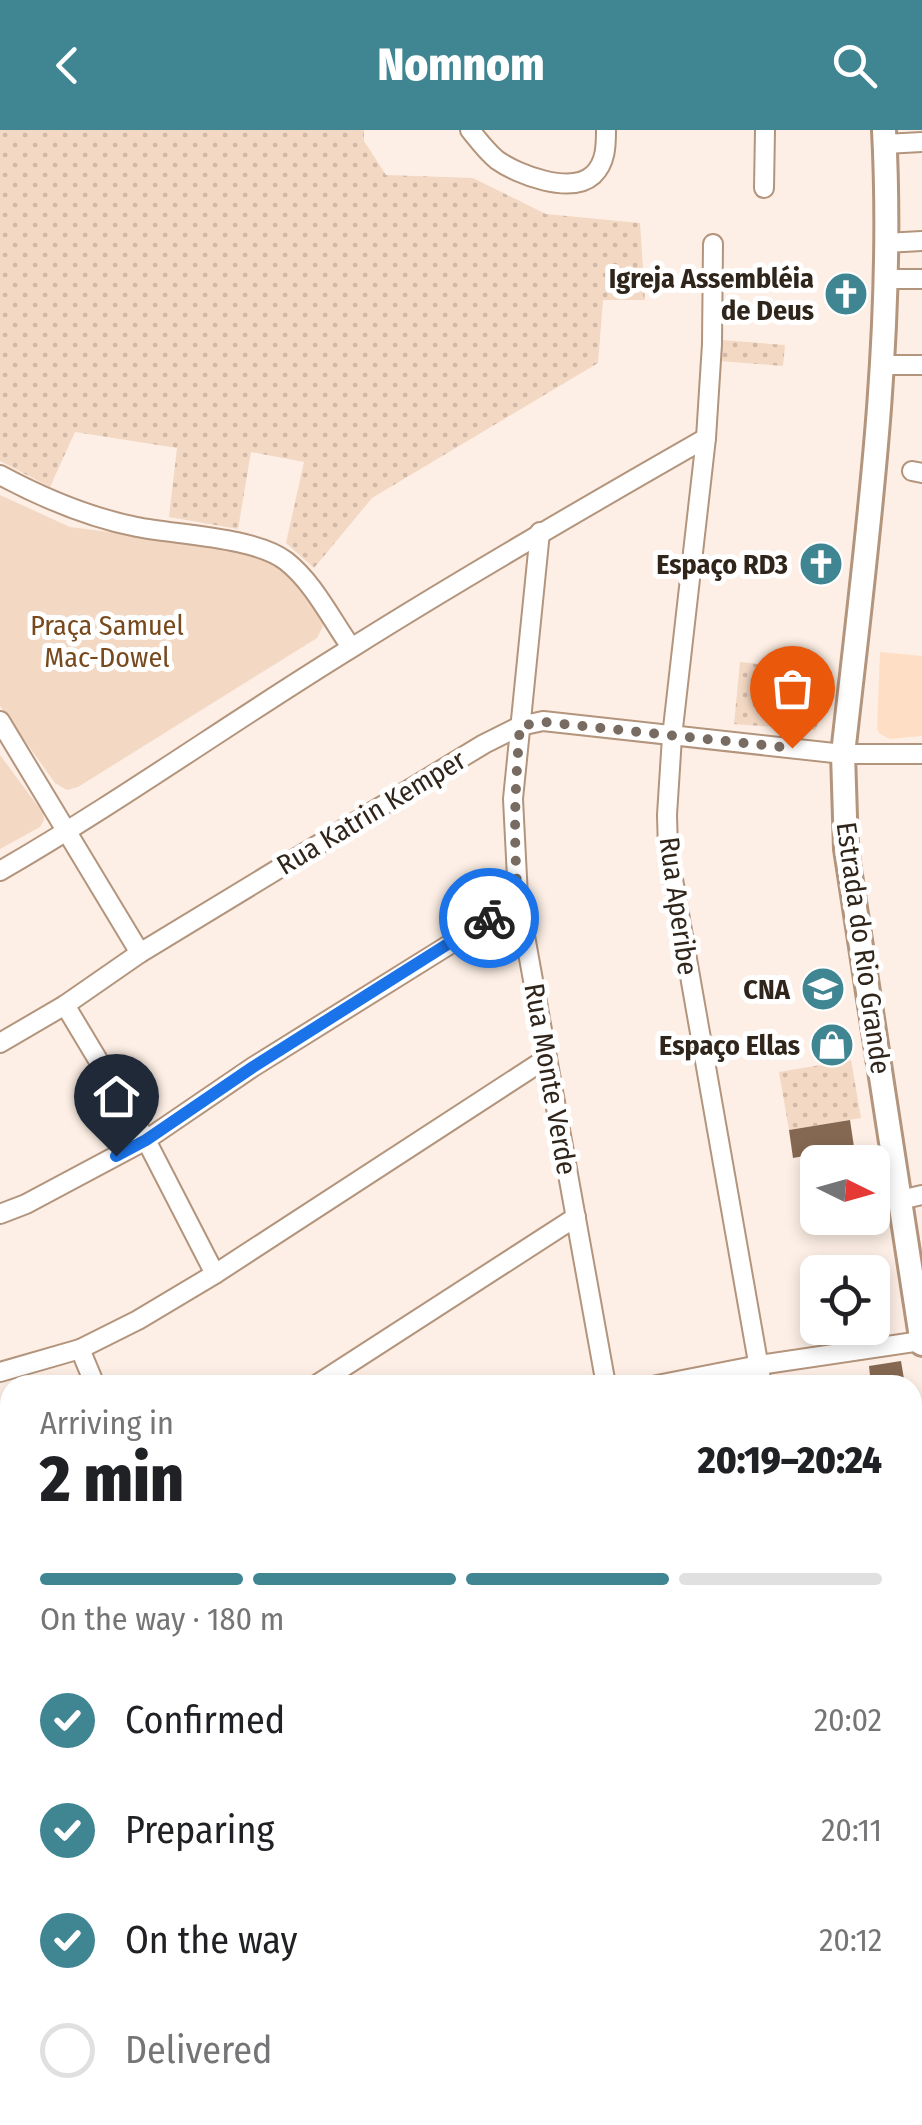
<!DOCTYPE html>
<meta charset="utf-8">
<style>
:root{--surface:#fff;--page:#f2f2f2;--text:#202124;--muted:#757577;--line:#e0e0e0;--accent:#408592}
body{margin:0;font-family:"Fira Sans Condensed",sans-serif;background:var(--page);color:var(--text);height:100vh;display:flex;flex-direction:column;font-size:38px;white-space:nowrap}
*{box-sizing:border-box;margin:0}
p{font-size:32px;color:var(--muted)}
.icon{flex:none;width:55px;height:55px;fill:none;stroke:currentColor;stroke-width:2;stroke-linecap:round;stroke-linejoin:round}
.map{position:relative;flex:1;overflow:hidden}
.sheet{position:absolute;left:0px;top:1245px;width:922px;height:750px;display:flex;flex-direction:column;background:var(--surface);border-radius:30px 30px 0 0;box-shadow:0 5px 15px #0003}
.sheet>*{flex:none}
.needle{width:65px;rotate:95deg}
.fabs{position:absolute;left:800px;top:1015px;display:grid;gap:20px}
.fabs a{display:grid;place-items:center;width:90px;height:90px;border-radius:15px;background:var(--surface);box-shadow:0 5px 15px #0003;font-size:50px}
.pin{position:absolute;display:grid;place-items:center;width:85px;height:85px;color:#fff;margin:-102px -42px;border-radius:50% 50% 50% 0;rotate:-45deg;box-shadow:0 0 10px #0007}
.pin .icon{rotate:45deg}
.courier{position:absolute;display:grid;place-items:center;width:100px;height:100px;margin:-50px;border:8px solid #1a73e8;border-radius:50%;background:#fff;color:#222;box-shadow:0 2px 12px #0007}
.summary em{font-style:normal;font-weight:800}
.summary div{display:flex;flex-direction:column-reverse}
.summary{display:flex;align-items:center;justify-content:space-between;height:170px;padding:0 40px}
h1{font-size:65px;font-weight:800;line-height:75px}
.bar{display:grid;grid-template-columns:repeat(4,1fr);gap:15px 10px;align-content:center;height:120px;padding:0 40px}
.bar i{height:12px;border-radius:8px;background:var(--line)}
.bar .current{background:var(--accent)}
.bar p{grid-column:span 4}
ol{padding:0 40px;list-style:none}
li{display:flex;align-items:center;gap:30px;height:110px}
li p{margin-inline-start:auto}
li .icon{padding:10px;border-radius:50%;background:var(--accent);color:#fff;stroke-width:4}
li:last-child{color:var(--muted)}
li i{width:55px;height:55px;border:5px solid var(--line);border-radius:50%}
header{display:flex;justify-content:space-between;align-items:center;height:130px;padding:0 40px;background:var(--accent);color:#fff;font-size:45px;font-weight:800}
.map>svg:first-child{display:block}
.built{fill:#fedfc6}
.grass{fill:url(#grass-dots)}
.green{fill:#f3d8c4}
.building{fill:#856851}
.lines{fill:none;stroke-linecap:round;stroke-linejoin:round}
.minor-casing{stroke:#b3947c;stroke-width:22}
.major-casing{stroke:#b3947c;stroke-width:28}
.minor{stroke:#fff;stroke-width:18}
.major{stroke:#fff;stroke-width:22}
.done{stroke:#786c62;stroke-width:10;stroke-dasharray:0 18}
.route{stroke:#1a73e8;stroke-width:12}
.labels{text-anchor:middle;stroke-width:10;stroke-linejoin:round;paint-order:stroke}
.poi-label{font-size:28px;font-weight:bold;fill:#30251b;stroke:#fff;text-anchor:end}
.park-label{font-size:28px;fill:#78491d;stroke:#fff}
.street-label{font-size:28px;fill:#30251b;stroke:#fff}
</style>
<header><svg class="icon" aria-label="back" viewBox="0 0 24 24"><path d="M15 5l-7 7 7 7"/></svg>Nomnom<svg class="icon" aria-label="search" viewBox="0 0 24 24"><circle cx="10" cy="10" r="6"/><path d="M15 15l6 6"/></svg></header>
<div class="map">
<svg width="922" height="1995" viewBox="0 0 922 1995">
<defs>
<pattern id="grass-dots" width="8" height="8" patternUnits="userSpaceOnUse" patternTransform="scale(2.5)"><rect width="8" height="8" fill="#f3d8c4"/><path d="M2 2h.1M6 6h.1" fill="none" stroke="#d1b9a8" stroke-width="1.8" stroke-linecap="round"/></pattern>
</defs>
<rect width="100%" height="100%" fill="#fdefe5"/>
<!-- built -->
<polygon class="built" points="880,522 922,526 922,606 890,609 880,604 877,599"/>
<!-- grass -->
<g class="grass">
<polygon points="0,0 364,0 364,11 386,45 473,48 546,84 640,93 645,170 603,170 598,233 372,368 314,438 286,413 304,332 251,322 238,399 169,387 177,318 75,302 50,357 0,331"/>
<polygon points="722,210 785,215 783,236 720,231"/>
<polygon points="740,532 824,542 818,594 815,600 734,594"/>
<polygon points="851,930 861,988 789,1000 779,942"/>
</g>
<!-- green -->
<g class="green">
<polygon points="0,365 70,397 256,421 279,432 321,484 323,496 317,508 78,657 67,660 55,653 0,576"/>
<polygon points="0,625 43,683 44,690 40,697 0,719"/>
<polygon points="10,1314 10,1985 289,1985 291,1995 0,1995 0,1317"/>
</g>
<!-- building -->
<g class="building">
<polygon points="850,990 854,1017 793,1028 789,1000"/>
<polygon points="901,1231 905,1255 871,1255 869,1236"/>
</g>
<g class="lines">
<defs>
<g id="minor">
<path d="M470,0C478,10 487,22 497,30C518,45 571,65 593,45C606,33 606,15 606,0"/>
<polyline points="885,14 922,12"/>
<polyline points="764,58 765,0"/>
<polyline points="885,113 922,111"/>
<polyline points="713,114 712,214 706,308 672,607 667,685 668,721 762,1255"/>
<polyline points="885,149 922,149"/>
<polyline points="883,235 922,235"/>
<polyline points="912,341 922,343"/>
<path d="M0,345C41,367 91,388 137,397C177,405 255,407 286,431C314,453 331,489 351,517"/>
<polyline points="540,402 513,669 518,767 606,1255"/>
<polyline points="0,591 140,823"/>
<path d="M0,741C121,671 234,590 353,517C469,444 587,376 706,308"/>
<polyline points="65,875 146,1010 215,1144"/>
<polyline points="0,913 65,875 140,823 484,614 520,596 543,591 843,624 922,624"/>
<polyline points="900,1070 922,1065"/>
<polyline points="0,1084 26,1074 146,1010 253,937 468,803 518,767"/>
<polyline points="80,1219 95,1255"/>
<polyline points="0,1242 80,1219 138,1190 215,1144 547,928"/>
<polyline points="316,1255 576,1087"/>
<polyline points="657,1255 759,1235 921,1211"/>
<polyline points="912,1593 922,1592"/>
<polyline points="307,1985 309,1995"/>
<polyline points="827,1995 828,1985"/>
</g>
<path id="major" d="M884,0C895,209 866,417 843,624L846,719L922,1214"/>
</defs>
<!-- minor casing -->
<use href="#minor" class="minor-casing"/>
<!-- major casing -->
<use href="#major" class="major-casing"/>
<!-- minor -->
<use href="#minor" class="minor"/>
<!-- major -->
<use href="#major" class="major"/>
</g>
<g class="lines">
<!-- done -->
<path class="done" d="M489,788L518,767C513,707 515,657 520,596L544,592L792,618"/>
<!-- route -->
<polyline class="route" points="116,1026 146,1010 253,937 489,788"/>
</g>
<!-- icons -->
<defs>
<symbol id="church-disc" viewBox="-11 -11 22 22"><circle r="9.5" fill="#408592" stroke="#fff"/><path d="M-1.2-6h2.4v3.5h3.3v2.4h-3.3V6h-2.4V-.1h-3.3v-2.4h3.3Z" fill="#fff"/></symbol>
<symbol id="school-disc" viewBox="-11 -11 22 22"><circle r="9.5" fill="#408592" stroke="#fff"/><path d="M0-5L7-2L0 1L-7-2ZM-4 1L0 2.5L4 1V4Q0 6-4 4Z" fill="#fff"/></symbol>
<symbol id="shop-disc" viewBox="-11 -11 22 22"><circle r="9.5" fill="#408592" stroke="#fff"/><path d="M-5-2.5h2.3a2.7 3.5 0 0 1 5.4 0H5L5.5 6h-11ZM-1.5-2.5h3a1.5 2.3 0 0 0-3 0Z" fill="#fff"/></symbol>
</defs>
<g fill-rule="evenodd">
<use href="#church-disc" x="821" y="139" width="50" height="50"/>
<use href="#church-disc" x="796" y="409" width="50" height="50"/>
<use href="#school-disc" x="798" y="834" width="50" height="50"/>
<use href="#shop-disc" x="807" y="890" width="50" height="50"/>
</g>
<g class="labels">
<!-- poi labels -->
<g class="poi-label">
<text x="814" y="158">Igreja Assembléia<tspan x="814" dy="32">de Deus</tspan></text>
<text x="788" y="444">Espaço RD3</text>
<text x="790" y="869">CNA</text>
<text x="800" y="925">Espaço Ellas</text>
</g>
<!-- park labels -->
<g class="park-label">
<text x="107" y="505">Praça Samuel<tspan x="107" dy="32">Mac-Dowel</tspan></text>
</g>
<!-- street labels -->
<g class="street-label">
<text transform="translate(371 682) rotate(-31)" y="10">Rua Katrin Kemper</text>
<text transform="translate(679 776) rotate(82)" y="10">Rua Aperibe</text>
<text transform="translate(864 818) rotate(82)" y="10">Estrada do Rio Grande</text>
<text transform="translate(551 949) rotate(80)" y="10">Rua Monte Verde</text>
</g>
</g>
</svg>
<div class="fabs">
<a><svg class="needle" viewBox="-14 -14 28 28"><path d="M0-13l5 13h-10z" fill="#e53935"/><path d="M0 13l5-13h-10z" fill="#757577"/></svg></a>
<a><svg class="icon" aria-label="locate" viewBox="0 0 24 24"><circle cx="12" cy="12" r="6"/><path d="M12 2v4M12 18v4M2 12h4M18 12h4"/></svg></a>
</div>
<div class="pin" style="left:792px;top:618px;background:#ea580c"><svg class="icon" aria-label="bag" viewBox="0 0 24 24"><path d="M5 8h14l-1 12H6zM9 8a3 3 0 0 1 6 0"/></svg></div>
<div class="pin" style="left:116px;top:1026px;background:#1f2937"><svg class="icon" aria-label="home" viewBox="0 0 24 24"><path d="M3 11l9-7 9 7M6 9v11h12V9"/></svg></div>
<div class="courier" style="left:489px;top:788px"><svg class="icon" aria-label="bike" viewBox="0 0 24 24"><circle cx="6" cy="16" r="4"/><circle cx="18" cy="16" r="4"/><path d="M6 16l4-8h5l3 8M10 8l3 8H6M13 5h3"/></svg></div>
<section class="sheet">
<div class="summary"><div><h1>2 min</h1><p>Arriving in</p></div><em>20:19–20:24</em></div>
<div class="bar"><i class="current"></i><i class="current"></i><i class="current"></i><i></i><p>On the way · 180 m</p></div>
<ol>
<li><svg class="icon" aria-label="check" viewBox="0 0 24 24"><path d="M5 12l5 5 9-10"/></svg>Confirmed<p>20:02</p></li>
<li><svg class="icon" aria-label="check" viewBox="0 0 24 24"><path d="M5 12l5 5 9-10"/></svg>Preparing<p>20:11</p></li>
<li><svg class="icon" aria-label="check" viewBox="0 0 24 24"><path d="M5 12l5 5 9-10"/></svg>On the way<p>20:12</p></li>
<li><i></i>Delivered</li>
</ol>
</section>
</div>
